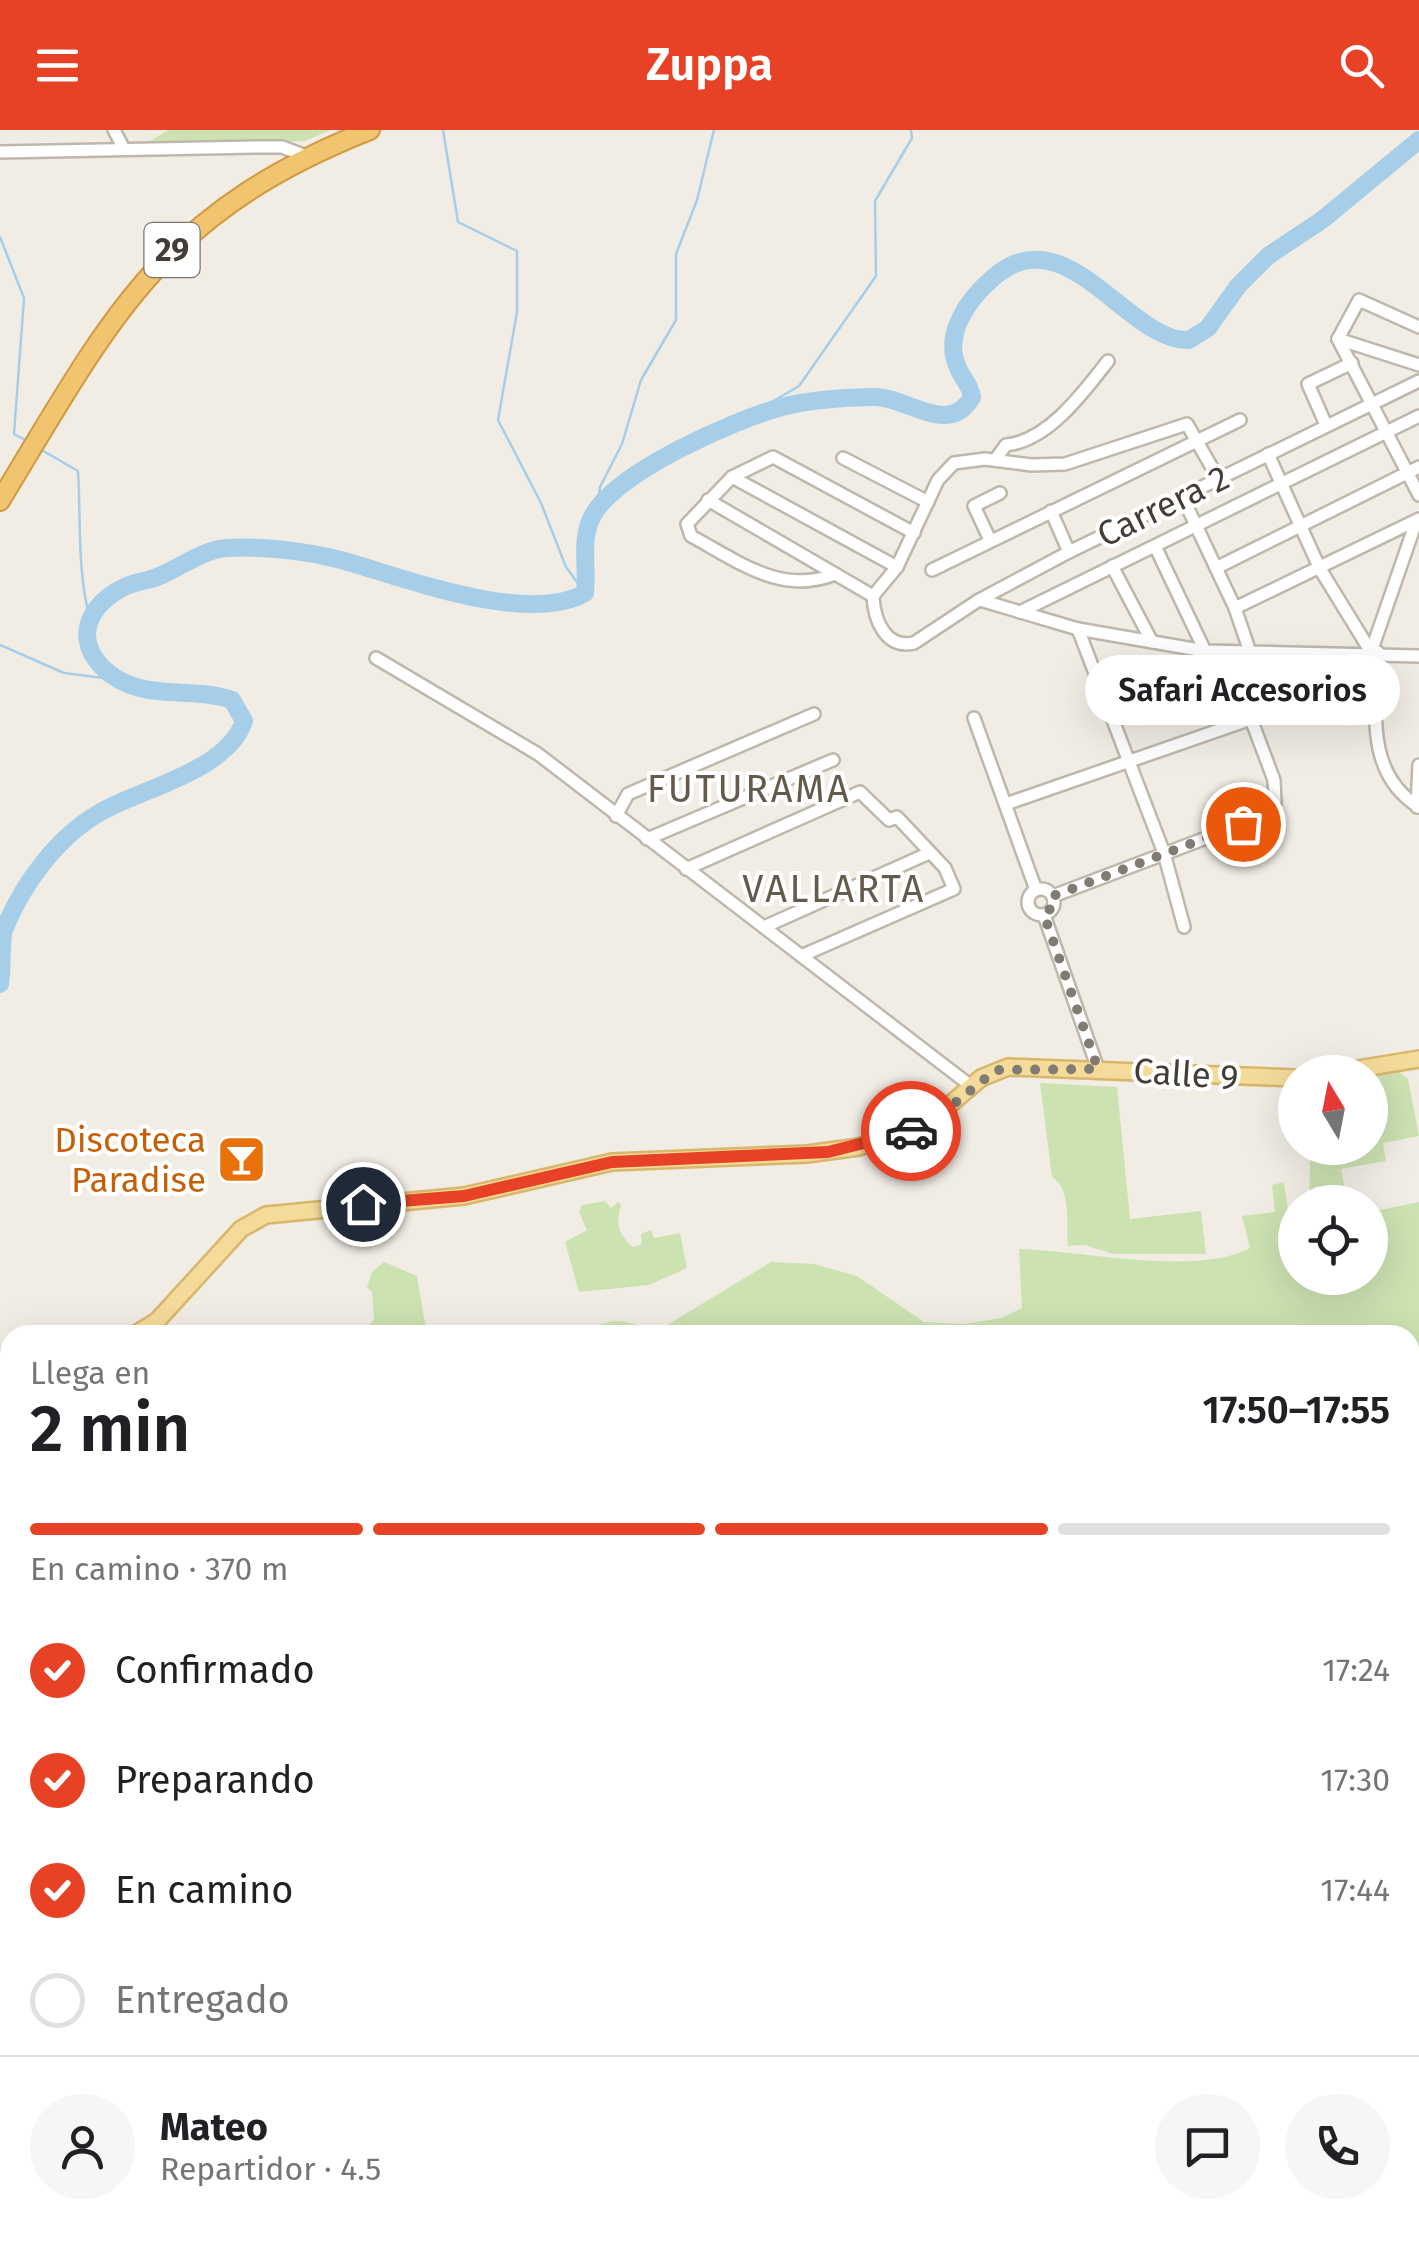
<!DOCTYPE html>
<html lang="es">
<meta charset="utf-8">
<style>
:root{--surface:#fff;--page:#f6f6f6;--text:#202124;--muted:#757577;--line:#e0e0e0;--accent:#e74226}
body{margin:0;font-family:"Fira Sans",sans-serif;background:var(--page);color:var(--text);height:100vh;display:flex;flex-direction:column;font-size:38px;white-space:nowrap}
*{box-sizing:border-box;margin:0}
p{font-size:32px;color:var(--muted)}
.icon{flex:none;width:55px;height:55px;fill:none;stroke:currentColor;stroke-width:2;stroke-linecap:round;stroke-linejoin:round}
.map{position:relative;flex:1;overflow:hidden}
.panel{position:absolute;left:0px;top:1195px;width:1420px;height:932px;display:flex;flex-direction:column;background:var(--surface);border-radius:30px 30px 0 0;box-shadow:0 10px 40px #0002}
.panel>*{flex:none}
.needle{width:65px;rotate:350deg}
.tools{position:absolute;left:1278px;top:925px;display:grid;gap:20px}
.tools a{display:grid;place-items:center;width:110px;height:110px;border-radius:50%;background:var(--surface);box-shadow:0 10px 40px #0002;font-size:50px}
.pin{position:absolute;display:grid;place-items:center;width:85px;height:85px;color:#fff;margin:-42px;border:5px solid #fff;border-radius:50%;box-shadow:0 2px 10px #0007}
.courier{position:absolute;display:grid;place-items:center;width:100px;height:100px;margin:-50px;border:8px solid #e74226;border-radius:50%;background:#fff;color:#222;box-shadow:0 2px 12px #0007}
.bubble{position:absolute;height:70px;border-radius:35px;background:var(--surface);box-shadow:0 10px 40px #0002;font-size:32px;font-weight:600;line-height:70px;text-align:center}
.head em{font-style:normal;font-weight:600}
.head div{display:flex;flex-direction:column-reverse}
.head{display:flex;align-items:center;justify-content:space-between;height:170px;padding:0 30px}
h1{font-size:65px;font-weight:600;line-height:75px}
.bar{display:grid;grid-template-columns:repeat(4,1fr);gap:15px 10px;align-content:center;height:120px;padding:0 30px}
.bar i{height:12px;border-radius:8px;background:var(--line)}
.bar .selected{background:var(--accent)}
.bar p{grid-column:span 4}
.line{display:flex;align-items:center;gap:25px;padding:0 30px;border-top:2px solid var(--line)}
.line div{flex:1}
.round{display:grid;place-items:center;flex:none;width:105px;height:105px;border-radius:52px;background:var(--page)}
ol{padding:0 30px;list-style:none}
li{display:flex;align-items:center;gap:30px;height:110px}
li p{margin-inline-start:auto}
li .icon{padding:10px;border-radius:50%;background:var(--accent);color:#fff;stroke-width:4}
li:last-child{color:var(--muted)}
li i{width:55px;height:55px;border:5px solid var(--line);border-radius:50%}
header{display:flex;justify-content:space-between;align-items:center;height:130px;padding:0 30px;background:var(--accent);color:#fff;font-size:45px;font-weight:600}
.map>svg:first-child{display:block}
.green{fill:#cce2b1}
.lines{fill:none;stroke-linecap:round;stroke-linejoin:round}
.stream{stroke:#a6cee9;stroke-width:2.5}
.river{stroke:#a6cee9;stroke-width:18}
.minor-casing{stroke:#beb8ac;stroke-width:16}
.major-casing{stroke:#d8b76c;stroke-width:20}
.highway-casing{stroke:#cf9a41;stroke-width:22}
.minor{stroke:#fff;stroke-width:11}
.major{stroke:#f5db9a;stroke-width:15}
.highway{stroke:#f1c570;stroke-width:18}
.done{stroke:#807b73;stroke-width:10;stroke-dasharray:0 18}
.route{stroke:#e74226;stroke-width:12}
.labels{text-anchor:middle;stroke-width:8;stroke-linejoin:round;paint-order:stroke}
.shield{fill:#fff;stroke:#7b7772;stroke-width:2.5}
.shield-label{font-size:32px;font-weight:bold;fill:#433d35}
.street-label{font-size:35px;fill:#433d35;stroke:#fff}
.food-label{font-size:35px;fill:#c56008;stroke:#fff;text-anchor:end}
.neighbourhood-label{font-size:38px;letter-spacing:2.5px;fill:#655b4d;stroke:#fff}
</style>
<header><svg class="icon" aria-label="menu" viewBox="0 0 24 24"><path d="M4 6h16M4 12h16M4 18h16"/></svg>Zuppa<svg class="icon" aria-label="search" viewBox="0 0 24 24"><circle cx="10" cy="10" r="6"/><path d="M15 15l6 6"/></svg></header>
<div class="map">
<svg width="1419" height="2126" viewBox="0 0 1419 2126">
<rect width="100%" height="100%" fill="#f1ede5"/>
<!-- green -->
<g class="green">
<polygon points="168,0 331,0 305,11 137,19"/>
<polygon points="1398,941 1408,949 1419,1006 1383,1013 1386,1031 1341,1039 1345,1060 1336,1062 1338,1072 1309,1072 1310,1030 1331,1030 1329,1018 1370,1018 1370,945"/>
<path d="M1040,953L1117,957L1130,1089L1201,1081L1206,1124H1113L1085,1115L1068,1116C1066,1095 1072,1059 1052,1047Z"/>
<path d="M1284,1052L1289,1087L1295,1089V1148H1370V1082L1419,1072V1243H1410V1205H582C612,1183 624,1192 659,1200L771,1132L814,1134L857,1146L924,1192L964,1194L1001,1188L1022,1178L1019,1119C1080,1120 1196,1147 1250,1118L1242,1086L1275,1082L1272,1055Z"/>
<path d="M605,1071L611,1078L618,1072L621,1075C616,1094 617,1103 633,1117L642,1114L641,1104L651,1100L654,1108L680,1103L687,1138L649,1155L579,1162L565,1112L587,1100L579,1082L582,1075Z"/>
<polygon points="384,1132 417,1146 427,1205 358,1205 374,1190 372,1162 367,1157 372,1142"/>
<polygon points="351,2118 632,2118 632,2126 352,2126"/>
</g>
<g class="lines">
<!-- stream -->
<g class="stream">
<polyline points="443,0 458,92 517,121 517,182 498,290 541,373 566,437 585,463"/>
<polyline points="0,107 24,168 14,304 29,312"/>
<polyline points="759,285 765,276 799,256 876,146 875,71 912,8 911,0"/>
<path d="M40,319L78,341C81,391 77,441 90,489"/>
<polyline points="597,378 600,357 622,314 641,250 676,190 676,124 697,70 714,0"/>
<polyline points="0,515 64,543 118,550"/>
</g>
<!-- river -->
<path class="river" d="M0,854C3,837 0,816 4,800C22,755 56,708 99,683C139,659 227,642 244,591L232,570C189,555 139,574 102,537C66,500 102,459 143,451C172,446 197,420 227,418C263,416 306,421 341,430C402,447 527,496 585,463C588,438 580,410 592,387C613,343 736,289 782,277C811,269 845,268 874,267C906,266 949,308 972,267C970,255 964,251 959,240C941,205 969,168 994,147C1066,84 1129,213 1189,210L1208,198L1238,156L1268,126L1322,90L1419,10"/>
<defs>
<g id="minor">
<polyline points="114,0 124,19"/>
<polyline points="0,22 257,17 282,17 306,26"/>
<polyline points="1338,209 1419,365"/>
<polyline points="1338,209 1359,170 1419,197"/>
<polyline points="1338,209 1419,235"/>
<polyline points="1326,295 1308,254 1352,233"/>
<polyline points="1268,324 1320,439 1371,522"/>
<polyline points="843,328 928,372"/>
<path d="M995,330L1006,315C1048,311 1083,263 1108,231"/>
<polyline points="732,347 897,437"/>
<path d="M1219,350L1187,294L1065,334L1031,335L985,329L954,333L938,350L897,437L873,466C874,491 886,519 914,513L979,470L1069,422L1419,251"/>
<polyline points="708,370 873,466"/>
<polyline points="1051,381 1069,422"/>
<polyline points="990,410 974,376 1000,363"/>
<polyline points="1155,416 1205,521"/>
<polyline points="1112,436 1152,512"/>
<polyline points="1216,438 1419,337"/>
<polyline points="932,440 1240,290"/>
<path d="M835,444C781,466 738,431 691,406L687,394L732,347L773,327L914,403"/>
<polyline points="980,470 1078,499 1205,521 1419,526"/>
<polyline points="1235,478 1419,389"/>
<polyline points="1020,482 1419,286"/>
<polyline points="1078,499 1164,723 1184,797"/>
<polyline points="1371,522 1416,392"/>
<path d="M1378,522C1376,578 1364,643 1419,677"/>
<polyline points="376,528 538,624 971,956"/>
<polyline points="974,588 1036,760"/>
<polyline points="1006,674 1251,589"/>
<polyline points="1417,677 1419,635"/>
<polyline points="616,686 628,664 814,584"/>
<polyline points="647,709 833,630"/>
<polyline points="686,739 860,662 889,690 897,687 945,738 954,759 801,826"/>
<circle cx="1041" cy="772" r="13"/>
<polyline points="1053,766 1243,694 1275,672 1274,650 1251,589 1251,525 1235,478 1183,368"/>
<polyline points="1044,785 1098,939"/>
<polyline points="764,797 927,724"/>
<polyline points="1410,1312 1419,1312"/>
<polyline points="1410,1377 1419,1378"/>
<polyline points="1410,1558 1419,1557"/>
<polyline points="0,1611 10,1604"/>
<polyline points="1410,1695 1419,1694"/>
<polyline points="0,1776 10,1775"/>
<polyline points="1410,1833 1419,1832"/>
<polyline points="0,1853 10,1853"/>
<polyline points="0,1923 10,1922"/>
<polyline points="0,1990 10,1989"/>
<polyline points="1410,2043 1419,2042"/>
<polyline points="0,2059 10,2059"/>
<polyline points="1410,2111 1419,2111"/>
<polyline points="632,2118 632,2126"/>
<polyline points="703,2118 703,2126"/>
<polyline points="767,2118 768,2126"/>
<polyline points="838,2118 839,2126"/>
<polyline points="906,2118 907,2126"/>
<polyline points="1047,2118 1048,2126"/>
<polyline points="272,2123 351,2118"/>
<polyline points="62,2126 165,2118"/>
<polyline points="213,2126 213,2118"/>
<polyline points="1190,2126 1321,2118"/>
</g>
<g id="major">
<polyline points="1339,942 1419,929"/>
<polyline points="134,1205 157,1191 241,1099 266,1085 464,1066 612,1032 807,1024 859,1017 932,990 981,948 1008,937 1295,948"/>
<polyline points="0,1229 10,1233"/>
<polyline points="1410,1464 1419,1465"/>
<polyline points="0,1566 10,1560"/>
<polyline points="1410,1974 1419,1974"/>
<polyline points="77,2118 77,2126"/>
</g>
<path id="highway" d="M0,371C111,188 160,83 370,0"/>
</defs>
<!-- minor casing -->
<use href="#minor" class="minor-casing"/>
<!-- major casing -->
<use href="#major" class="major-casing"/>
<!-- highway casing -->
<use href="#highway" class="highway-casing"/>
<!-- minor -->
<use href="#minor" class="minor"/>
<!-- major -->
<use href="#major" class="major"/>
<!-- highway -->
<use href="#highway" class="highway"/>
</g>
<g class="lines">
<!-- done -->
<polyline class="done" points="911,1001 945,981 996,940 1098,939 1044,785 1054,775 1053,766 1243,694"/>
<!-- route -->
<polyline class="route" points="363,1074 464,1066 612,1032 828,1022 911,1001"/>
</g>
<!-- icons -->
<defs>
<symbol id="bar-square" viewBox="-11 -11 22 22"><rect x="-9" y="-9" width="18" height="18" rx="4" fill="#e8710a" stroke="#fff"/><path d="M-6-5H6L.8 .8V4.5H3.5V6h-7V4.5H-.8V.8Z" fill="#fff"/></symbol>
</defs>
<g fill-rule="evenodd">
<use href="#bar-square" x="214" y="1002" width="55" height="55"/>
</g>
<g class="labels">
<!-- shield labels -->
<rect class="shield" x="144.5" y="93" width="55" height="54" rx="8"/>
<g class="shield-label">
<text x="172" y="131">29</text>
</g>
<!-- street labels -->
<g class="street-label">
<text transform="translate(1163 376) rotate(-26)" y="12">Carrera 2</text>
<text transform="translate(1186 944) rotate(4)" y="12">Calle 9</text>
</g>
<!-- food labels -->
<g class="food-label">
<text x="206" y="1022">Discoteca<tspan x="206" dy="40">Paradise</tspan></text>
</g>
<!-- neighbourhood labels -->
<g class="neighbourhood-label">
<text x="749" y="672">FUTURAMA</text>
<text x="834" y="772">VALLARTA</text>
</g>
</g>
</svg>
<div class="tools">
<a><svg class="needle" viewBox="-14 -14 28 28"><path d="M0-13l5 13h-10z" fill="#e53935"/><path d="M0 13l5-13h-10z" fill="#757577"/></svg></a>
<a><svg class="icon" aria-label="locate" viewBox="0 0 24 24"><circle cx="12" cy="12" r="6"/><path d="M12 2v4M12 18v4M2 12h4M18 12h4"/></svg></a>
</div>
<div class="pin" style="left:1243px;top:694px;background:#ea580c"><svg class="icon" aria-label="bag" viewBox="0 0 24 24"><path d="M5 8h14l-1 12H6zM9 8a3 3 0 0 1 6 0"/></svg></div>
<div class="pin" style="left:363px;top:1074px;background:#1f2937"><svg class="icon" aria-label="home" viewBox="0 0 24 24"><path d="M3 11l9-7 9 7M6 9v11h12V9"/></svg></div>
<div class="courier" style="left:911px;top:1001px"><svg class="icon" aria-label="car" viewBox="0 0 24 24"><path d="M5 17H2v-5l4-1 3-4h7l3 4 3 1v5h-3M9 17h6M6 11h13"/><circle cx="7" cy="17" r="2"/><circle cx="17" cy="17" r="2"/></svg></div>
<div class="bubble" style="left:1085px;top:525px;width:315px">Safari Accesorios</div>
<section class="panel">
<div class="head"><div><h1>2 min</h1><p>Llega en</p></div><em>17:50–17:55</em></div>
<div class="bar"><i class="selected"></i><i class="selected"></i><i class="selected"></i><i></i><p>En camino · 370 m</p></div>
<ol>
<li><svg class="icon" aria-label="check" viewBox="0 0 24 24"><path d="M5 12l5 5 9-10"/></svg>Confirmado<p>17:24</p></li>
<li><svg class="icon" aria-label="check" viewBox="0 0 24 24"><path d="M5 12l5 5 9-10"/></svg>Preparando<p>17:30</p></li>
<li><svg class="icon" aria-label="check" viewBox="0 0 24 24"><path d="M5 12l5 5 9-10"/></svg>En camino<p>17:44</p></li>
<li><i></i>Entregado</li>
</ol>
<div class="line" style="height:180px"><a class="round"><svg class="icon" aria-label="person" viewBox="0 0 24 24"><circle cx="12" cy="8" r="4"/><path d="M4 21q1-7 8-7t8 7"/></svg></a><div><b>Mateo</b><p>Repartidor · 4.5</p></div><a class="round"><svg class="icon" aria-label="chat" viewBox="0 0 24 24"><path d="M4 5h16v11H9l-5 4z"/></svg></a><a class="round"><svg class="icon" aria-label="phone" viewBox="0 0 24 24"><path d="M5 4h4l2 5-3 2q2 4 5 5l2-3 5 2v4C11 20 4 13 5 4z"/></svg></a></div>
</section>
</div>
